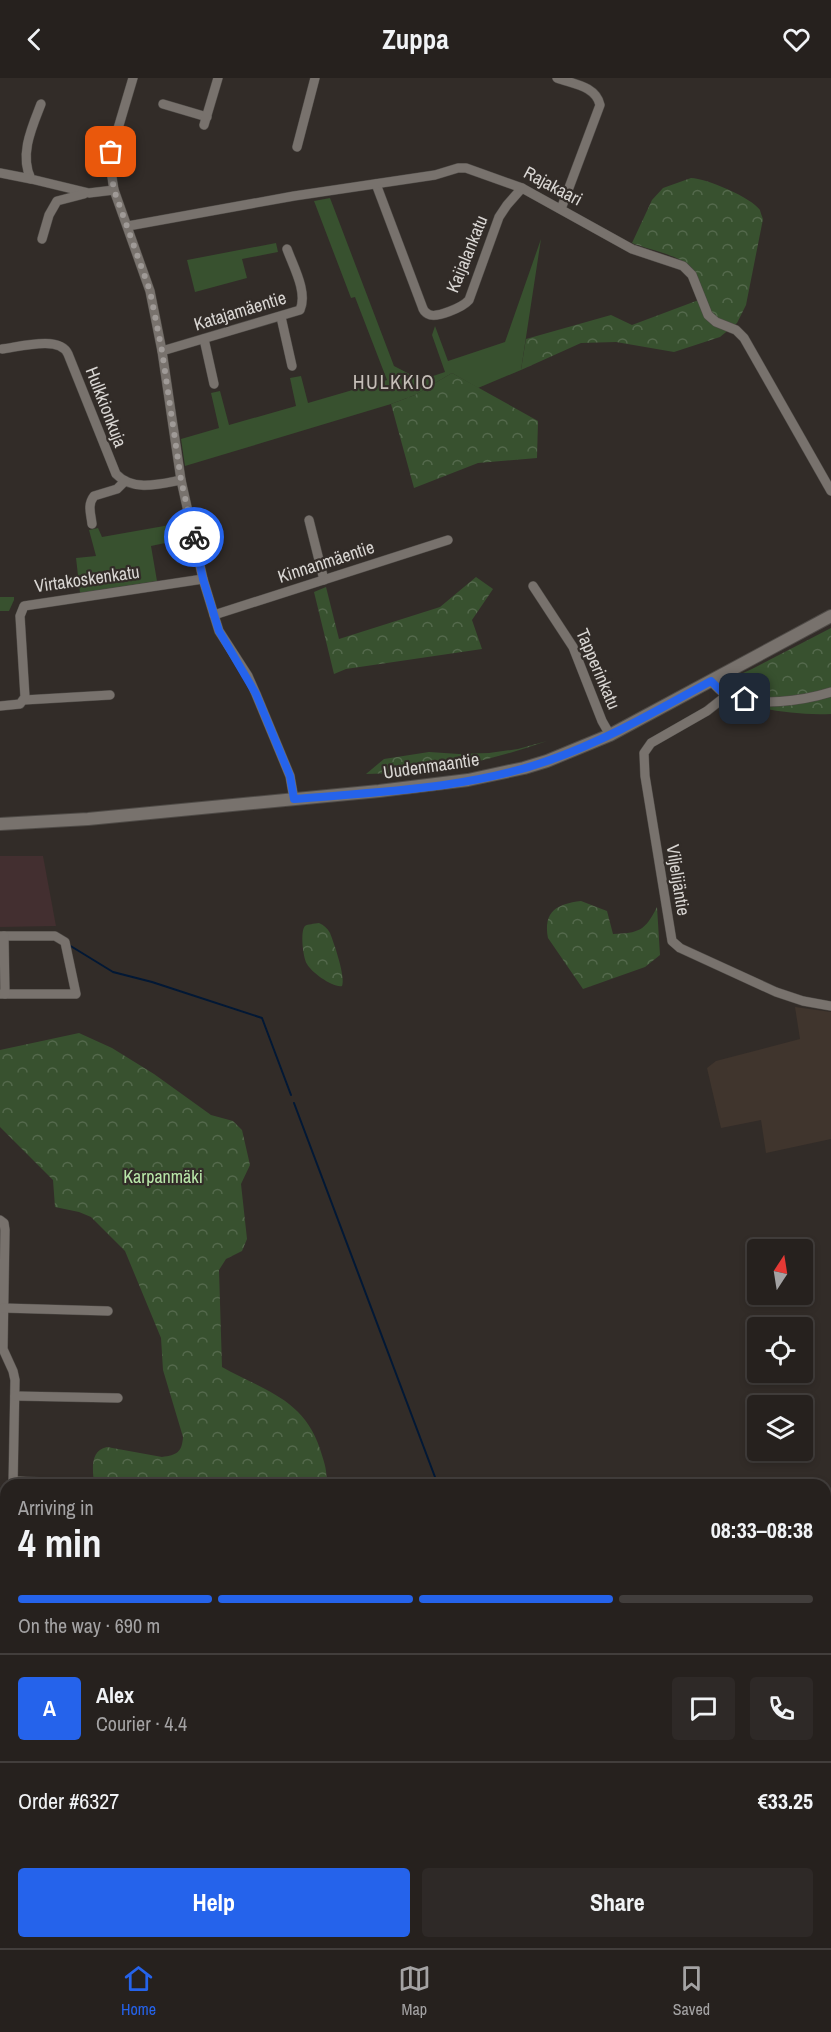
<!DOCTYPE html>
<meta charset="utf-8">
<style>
:root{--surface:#26211e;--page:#2e2927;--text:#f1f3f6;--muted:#a4a3a4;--line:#423e3c;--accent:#2563eb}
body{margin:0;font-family:"Archivo Narrow",sans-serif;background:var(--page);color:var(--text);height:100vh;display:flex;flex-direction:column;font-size:22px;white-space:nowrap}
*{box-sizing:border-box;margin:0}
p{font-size:20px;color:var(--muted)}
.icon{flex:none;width:33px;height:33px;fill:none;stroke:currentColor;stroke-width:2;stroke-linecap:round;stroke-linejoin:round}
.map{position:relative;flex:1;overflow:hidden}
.sheet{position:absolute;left:0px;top:1401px;width:831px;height:470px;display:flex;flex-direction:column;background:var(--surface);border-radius:18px 18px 0 0;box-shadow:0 3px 9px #0003,0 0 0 2px var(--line)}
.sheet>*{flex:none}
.needle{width:39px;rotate:12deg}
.controls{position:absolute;left:747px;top:1161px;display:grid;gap:12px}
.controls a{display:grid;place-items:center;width:66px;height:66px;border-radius:6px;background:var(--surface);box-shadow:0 3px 9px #0003,0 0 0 2px var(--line);font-size:30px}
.pin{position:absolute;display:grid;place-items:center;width:51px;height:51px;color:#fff;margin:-26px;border-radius:12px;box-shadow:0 3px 9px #0006}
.courier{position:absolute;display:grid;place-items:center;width:60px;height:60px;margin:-30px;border:4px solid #2563eb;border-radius:50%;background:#fff;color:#222;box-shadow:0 2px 8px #0007}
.head em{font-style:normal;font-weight:700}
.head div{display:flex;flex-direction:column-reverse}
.head{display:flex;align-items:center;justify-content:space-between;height:102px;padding:0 18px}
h1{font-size:39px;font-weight:700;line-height:45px}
.bar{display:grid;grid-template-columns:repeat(4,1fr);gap:9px 6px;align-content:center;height:72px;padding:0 18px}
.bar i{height:8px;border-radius:4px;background:var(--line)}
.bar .current{background:var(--accent)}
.bar p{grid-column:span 4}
.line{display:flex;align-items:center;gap:15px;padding:0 18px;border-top:2px solid var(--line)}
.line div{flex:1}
.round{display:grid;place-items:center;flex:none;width:63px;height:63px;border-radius:6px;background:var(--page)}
.primary-button{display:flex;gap:12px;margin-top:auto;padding:12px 18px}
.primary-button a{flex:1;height:69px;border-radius:6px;background:var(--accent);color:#fff;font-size:24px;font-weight:700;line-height:69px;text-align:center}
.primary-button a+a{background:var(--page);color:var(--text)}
header{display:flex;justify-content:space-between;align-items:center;height:78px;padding:0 18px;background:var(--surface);font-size:27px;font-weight:700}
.dock{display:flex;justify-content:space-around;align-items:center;height:84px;border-top:2px solid var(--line);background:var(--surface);font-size:16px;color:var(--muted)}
.dock a{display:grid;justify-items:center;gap:3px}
.dock .current{color:var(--accent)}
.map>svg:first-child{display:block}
.built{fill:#40352d}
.industrial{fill:#432f30}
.green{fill:#38512f}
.forest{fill:url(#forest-crowns)}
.wetland{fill:url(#wetland-marsh)}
.water{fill:url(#water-rules)}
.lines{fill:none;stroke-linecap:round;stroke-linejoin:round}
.stream{stroke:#021835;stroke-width:2}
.street-casing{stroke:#4f4b47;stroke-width:10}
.secondary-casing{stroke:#4f4b47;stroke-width:14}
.street{stroke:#78726d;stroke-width:9}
.secondary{stroke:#78726d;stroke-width:12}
.done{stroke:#9f9a97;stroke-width:6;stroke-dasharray:0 10.8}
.route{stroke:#2563eb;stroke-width:8}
.labels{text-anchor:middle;stroke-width:4.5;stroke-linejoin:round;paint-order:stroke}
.street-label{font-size:18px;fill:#d9d6d3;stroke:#322c28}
.park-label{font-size:18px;fill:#b9e7a9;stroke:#322c28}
.neighbourhood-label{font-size:20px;letter-spacing:1.5px;fill:#c5beb8;stroke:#322c28}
</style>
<header><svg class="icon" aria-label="back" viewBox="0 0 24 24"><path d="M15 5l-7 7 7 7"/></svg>Zuppa<svg class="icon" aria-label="heart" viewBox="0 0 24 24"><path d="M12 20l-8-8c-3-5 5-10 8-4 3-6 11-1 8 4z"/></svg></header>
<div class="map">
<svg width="831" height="1870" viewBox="0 0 831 1870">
<defs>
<pattern id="forest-crowns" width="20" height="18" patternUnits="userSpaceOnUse" patternTransform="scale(1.5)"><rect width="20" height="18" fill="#38512f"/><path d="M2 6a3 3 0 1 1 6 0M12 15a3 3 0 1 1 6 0" fill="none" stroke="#54694c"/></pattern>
<pattern id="wetland-marsh" width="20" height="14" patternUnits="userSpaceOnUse" patternTransform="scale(1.5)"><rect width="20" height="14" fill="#38512f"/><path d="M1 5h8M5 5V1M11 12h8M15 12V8" fill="none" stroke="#54694c"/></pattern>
<pattern id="water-rules" width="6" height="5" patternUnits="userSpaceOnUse" patternTransform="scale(1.5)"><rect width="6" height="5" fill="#021835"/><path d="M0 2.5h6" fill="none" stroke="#263951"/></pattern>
</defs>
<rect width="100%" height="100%" fill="#322c28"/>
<!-- built -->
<polygon class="built" points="795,929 831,934 831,1061 766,1075 761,1042 721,1050 707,990 716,983 800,961"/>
<!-- industrial -->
<polygon class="industrial" points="0,778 43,778 56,848 0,849"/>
<!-- green -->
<g class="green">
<polygon points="330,120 394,288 421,302 445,294 432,257 435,248 448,283 505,264 541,161 521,292 478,310 452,295 415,317 391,326 185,388 181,361 219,350 211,315 220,313 229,347 296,328 290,300 301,298 308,325 387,302 355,219 351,220 314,123"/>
<polygon points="276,165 278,174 242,181 247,200 195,214 187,182"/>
<polygon points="181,445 184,461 151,468 157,503 80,515 76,480 96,478 89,452 98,450 102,459"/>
<polygon points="0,519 14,519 14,522 9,533 0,533"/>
<rect x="0" y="1501" width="6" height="210"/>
</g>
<!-- forest -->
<g class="forest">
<path d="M691,100C706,100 752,120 760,132C760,133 763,141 763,141L746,227L737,245L720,259L674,274L616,264L581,265L521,292L526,261L611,237L632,247L704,220C701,210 698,197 691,189C681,178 647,171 632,165L652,122L663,110Z"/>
<polygon points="452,295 538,343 537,380 478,385 414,410 391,326 415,317"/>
<polygon points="476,499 493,511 472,542 482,571 346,591 334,596 314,514 326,509 339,561 440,529"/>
<path d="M831,550V636C793,638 756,629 720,622L726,618L716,607L752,591Z"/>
<path d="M547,663C509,676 471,687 430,692C409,695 387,695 366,696L384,681L429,674L459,676L489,675L518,671Z"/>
<path d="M581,823L607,833L613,856C639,855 645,853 657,829L660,877L645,889L583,911L548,860C543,833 557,826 581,823Z"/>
<path d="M319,845C324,847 327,850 330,855C334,865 346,900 342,908C333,910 311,894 307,886C303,880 300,853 305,848C308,846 314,846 319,845Z"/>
<path d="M79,955L112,970L154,996L211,1037L233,1043L242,1052L250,1087L241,1106L247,1161L242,1173L226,1181L219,1192L222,1289C263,1312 304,1321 320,1371C324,1384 328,1393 326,1407H94C93,1392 89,1373 107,1369L162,1379C177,1377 182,1374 183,1359L163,1292L161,1260L125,1173L91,1139L79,1134L55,1129L53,1102L0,1049V972Z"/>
</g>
<!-- wetland -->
<polygon class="wetland" points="831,1445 831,1544 825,1545 825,1447"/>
<!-- water -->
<polygon class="water" points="831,1544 831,1870 0,1870 0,1711 6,1711 6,1864 825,1864 825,1545"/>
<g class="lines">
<!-- stream -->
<g class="stream">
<polyline points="69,867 113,894 152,904 262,940 291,1017"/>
<polyline points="294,1025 438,1407"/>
</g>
<defs>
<g id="street">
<polyline points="133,0 111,74 111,93 114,112 150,213 162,273 181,402 203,501 214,537 219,553 248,598 256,616 290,698 294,721"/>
<path d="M557,0C573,6 596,8 600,27L561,131"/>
<path d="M41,26C32,49 19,77 31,101L89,115L114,112"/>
<polyline points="163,26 207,39"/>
<polyline points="204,47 218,0"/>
<polyline points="297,69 315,0"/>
<polyline points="0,95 31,101"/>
<path d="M376,106L422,228C423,232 424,234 428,236C436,241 463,229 469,222L499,139L507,127L522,110"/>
<polyline points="128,148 294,118 435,97 458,90 466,90 522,110 632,171 683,188 692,197 708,237 716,244 736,252 744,260 831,413"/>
<polyline points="42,161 49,137 57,123 84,116"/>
<polyline points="281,239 292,288"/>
<polyline points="204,261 214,306"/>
<path d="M2,271C19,269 60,257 68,276L116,396C133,414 160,406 181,402"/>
<path d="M162,273L300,232C308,214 293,188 287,171"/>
<polyline points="309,442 324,502"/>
<path d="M92,446C91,436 87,427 94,418L117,411L125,403"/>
<polyline points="533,508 573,569 602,643 610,657"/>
<polyline points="214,537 448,462"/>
<path d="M711,603C716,608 722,616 729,618C758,629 802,623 831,614"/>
<polyline points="726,618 707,633 651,665 644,675 645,698 672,863 680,870 776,914 803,923 831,928"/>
<polyline points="24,622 110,617"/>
<polyline points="0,628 20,626 25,619 20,538 24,528 203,501"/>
<polyline points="0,858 55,858 65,864 76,916 0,916"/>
<polyline points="4,858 5,916"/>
<polyline points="0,1142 4,1145 5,1152 3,1271 13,1293 15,1302 13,1407"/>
<polyline points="3,1230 108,1233"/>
<polyline points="15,1318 118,1320"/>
<polyline points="13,1403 66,1405"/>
</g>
<polyline id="secondary" points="0,746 88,741 379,713 468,702 524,690 547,683 610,657 831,538"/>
</defs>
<!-- street casing -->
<use href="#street" class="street-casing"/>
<!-- secondary casing -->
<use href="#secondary" class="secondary-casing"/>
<!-- street -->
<use href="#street" class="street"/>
<!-- secondary -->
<use href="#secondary" class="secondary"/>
</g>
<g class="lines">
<!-- done -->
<polyline class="done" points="111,74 111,93 114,112 150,213 162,273 181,402 194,459"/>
<!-- route -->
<path class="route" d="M194,459L203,501L219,553L256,616L290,698L294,721C376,714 469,711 547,683C605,663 658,632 711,603L726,618L745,621"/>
</g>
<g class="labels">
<!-- street labels -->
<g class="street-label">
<text transform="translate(553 108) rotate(28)" y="6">Rajakaari</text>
<text transform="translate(467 176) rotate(-68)" y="6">Kaijalankatu</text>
<text transform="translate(240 233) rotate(-17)" y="6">Katajamäentie</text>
<text transform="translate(106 329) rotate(69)" y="6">Hulkkionkuja</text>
<text transform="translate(326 484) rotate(-18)" y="6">Kinnanmäentie</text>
<text transform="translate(87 501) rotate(-8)" y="6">Virtakoskenkatu</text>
<text transform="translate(598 591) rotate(67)" y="6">Tapperinkatu</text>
<text transform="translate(431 688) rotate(-8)" y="6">Uudenmaantie</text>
<text transform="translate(678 802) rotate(81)" y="6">Viljelijäntie</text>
</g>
<!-- park labels -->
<g class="park-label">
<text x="163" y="1105">Karpanmäki</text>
</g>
<!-- neighbourhood labels -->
<g class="neighbourhood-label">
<text x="394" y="311">HULKKIO</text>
</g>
</g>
</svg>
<div class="controls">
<a><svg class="needle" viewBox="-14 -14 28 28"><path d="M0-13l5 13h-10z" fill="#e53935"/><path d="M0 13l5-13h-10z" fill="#a4a3a4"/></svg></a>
<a><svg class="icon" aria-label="locate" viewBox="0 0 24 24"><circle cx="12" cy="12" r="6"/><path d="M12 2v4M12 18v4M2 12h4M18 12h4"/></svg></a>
<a><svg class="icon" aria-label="layers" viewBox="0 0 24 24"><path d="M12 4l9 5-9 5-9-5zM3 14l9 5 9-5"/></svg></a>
</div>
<div class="pin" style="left:111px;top:74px;background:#ea580c"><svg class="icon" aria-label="bag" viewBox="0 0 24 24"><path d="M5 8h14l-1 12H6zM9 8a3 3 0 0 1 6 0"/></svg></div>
<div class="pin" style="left:745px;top:621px;background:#1f2937"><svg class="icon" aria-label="home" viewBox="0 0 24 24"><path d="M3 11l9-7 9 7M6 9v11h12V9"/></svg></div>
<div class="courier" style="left:194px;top:459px"><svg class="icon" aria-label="bike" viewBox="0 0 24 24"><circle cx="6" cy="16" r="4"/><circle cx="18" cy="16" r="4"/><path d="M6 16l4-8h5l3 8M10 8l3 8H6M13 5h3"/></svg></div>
<section class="sheet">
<div class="head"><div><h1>4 min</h1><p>Arriving in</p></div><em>08:33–08:38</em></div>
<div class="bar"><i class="current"></i><i class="current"></i><i class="current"></i><i></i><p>On the way · 690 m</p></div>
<div class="line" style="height:108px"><b class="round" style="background:var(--accent);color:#fff">A</b><div><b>Alex</b><p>Courier · 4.4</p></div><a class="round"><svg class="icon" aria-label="chat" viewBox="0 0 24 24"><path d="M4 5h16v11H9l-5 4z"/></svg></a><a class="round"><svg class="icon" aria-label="phone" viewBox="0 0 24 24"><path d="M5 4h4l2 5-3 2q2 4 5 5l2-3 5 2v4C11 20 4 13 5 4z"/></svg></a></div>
<div class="line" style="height:78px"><div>Order #6327</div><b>€33.25</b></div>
<div class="primary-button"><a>Help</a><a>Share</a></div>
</section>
</div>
<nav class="dock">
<a class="current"><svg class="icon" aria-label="home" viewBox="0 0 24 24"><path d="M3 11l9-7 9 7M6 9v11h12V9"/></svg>Home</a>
<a><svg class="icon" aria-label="map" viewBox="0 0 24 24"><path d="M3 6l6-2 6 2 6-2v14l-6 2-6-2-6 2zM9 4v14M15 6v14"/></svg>Map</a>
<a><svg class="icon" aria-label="saved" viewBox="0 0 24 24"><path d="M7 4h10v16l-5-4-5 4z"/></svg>Saved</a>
</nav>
